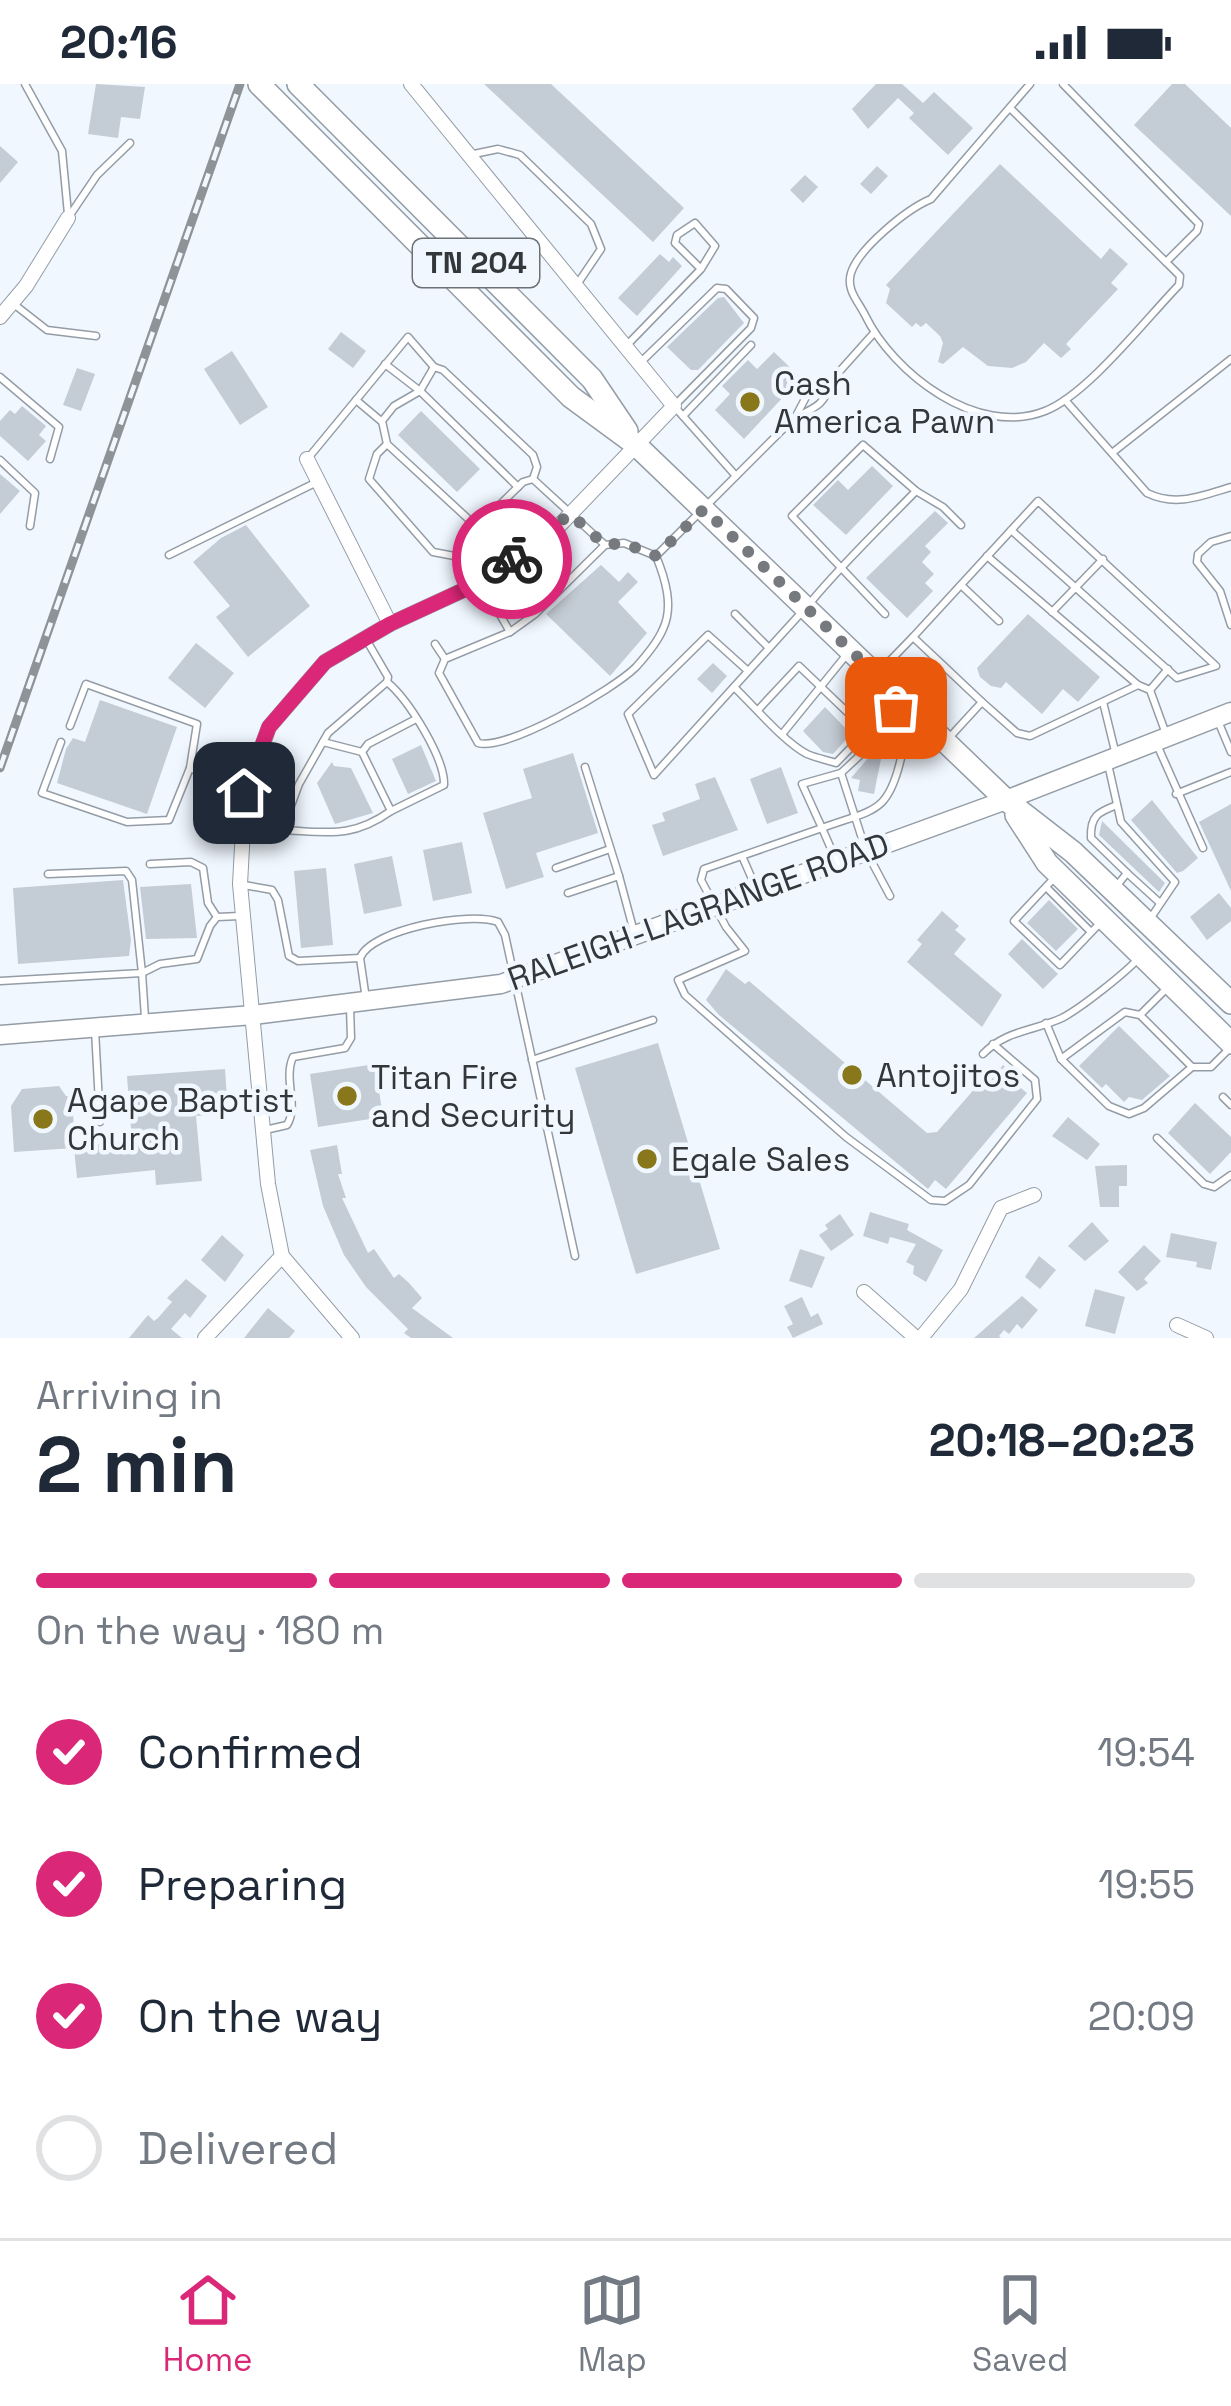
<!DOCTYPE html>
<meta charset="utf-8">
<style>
:root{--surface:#fff;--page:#f2f2f3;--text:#1f2937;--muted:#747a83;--line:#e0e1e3;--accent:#db2777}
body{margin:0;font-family:"Space Grotesk",sans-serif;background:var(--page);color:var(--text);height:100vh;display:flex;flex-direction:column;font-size:45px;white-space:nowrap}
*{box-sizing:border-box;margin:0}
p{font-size:39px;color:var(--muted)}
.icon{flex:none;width:66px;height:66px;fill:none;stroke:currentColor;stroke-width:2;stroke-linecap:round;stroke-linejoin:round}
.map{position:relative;height:1254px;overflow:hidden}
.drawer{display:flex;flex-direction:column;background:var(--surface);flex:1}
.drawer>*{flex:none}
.pin{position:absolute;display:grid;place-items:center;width:102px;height:102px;color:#fff;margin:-51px;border-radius:24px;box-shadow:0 6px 18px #0006}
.courier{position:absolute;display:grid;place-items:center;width:120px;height:120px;margin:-60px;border:9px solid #db2777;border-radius:50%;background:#fff;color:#222;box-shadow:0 3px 15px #0007}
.summary em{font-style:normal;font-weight:800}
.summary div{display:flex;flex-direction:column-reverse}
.summary{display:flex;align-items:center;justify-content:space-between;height:204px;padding:0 36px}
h1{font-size:78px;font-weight:800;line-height:90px}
.bar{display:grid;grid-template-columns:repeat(4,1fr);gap:18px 12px;align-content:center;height:144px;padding:0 36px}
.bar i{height:15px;border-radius:9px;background:var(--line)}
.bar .active{background:var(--accent)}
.bar p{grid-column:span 4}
ol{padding:0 36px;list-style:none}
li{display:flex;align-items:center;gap:36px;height:132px}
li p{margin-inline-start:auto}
li .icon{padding:12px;border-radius:50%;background:var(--accent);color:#fff;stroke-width:4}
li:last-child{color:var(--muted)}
li i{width:66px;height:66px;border:6px solid var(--line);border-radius:50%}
.status{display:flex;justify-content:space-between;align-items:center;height:84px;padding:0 60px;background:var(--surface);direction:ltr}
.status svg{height:33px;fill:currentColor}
.dock{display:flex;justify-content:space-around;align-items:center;height:168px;border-top:3px solid var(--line);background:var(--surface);font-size:33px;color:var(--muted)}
.dock a{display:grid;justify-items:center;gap:6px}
.dock .active{color:var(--accent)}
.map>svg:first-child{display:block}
.building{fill:#c4ccd5}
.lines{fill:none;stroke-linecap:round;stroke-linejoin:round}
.lane-casing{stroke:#949ca5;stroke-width:9}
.street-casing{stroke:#949ca5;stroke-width:16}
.secondary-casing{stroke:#949ca5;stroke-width:21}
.primary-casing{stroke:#949ca5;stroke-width:24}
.lane{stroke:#fff;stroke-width:6}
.street{stroke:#fff;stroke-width:14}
.secondary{stroke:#fff;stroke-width:18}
.primary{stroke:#fff;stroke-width:21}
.rail-casing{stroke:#8e9398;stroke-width:9}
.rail{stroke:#f0f7ff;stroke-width:4.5;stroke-dasharray:14;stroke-linecap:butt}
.done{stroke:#767a7f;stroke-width:12;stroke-dasharray:0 21.6}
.route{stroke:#db2777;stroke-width:15}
.poi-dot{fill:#89771b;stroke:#f0f7ff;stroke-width:4.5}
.labels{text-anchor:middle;stroke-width:9;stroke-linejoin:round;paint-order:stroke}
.shield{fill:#f0f7ff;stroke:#6c7175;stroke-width:3}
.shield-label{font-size:30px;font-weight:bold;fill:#34373a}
.poi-label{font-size:33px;fill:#34373a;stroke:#f0f7ff;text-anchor:start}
.street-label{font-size:33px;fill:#34373a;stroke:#f0f7ff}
</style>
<div class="status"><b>20:16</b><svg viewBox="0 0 49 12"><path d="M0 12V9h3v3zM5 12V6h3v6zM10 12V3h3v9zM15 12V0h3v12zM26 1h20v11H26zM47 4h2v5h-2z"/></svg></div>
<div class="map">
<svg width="1231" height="1254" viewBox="0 0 1231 1254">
<rect width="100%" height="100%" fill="#f0f7ff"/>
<!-- building -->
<g class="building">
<polygon points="96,0 145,3 140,35 121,33 118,54 88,50"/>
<polygon points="484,0 551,0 684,124 653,158"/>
<polygon points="876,0 902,0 923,19 934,8 973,44 948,71 909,34 914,29 898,14 868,45 852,25"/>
<polygon points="1172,0 1185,0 1231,44 1231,132 1134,41"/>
<polygon points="0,62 18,78 0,99"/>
<polygon points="1000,80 1101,175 1110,164 1128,180 1111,199 1118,205 1066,260 1071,265 1061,274 1044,259 1026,278 1012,284 988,282 963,263 943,280 938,278 943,259 940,252 926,239 921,243 916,239 912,243 886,219 890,205 886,201"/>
<polygon points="877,82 888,92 871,110 860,100"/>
<polygon points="805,91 818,103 803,119 790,106"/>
<polygon points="660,170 669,178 673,173 682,182 637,232 618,214"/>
<polygon points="724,213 744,239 698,286 691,286 667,263 718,214"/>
<polygon points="341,248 366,267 353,284 328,265"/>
<polygon points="232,267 268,323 240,341 204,285"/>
<polygon points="774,268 801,294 744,355 715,326 730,310 722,302 748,276 757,285"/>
<polygon points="77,284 95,290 81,327 63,321"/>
<polygon points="22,322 46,342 39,351 46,357 28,377 0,352 0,337 10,326 15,330"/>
<polygon points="421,327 480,385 457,408 398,351"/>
<polygon points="872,382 893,402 846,451 813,421 838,396 848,406"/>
<polygon points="0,390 20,407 0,430"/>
<polygon points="935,427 948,439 925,462 931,468 922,478 934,490 925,499 933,507 907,534 866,494"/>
<polygon points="246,441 310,522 248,573 216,533 230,522 193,478 221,454"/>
<polygon points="601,481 619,498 628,488 638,498 618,518 647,549 610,592 546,530"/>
<polygon points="1028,530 1100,593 1078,618 1063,605 1042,630 1006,598 1001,604 991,602 980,593 977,584"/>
<polygon points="196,559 234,589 205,624 168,594"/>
<polygon points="713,579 727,592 712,609 697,595"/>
<polygon points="100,616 177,643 147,730 57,699 66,665 73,654 85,658"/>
<polygon points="825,623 851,650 833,670 823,668 803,647"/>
<polygon points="421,661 436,697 408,710 392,675"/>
<polygon points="573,669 598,749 536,769 544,793 506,805 483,729 532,714 523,685"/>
<polygon points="870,672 881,675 874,710 858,707 860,696 851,694"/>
<polygon points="332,678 334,682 351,684 373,729 335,740 317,699"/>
<polygon points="781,683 798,729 767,740 750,695"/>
<polygon points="715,693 738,746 663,772 652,741 665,737 662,729 700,715 695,700"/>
<polygon points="1152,716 1198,774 1183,787 1177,789 1131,736"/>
<polygon points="1231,720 1231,807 1199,738"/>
<polygon points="1102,737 1165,799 1159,808 1099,751"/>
<polygon points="462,758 472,809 433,817 423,766"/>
<polygon points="392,772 402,822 364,830 354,780"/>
<polygon points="326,784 333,861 301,864 294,787"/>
<polygon points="123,796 131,856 129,872 18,880 13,804"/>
<polygon points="191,800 197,854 146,855 140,803"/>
<polygon points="1219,809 1231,824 1231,837 1207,856 1190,833"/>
<polygon points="1049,816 1078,845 1056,867 1027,839"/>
<polygon points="942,827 959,842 955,846 966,855 954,870 1002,911 982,943 907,878 922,860 917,856"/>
<polygon points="1022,855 1058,890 1043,905 1008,870"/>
<polygon points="726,885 745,900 749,897 927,1049 937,1048 983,995 988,1000 1003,981 1020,996 1016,1000 1027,1009 946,1105 935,1096 928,1105 719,931 706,916"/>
<polygon points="1119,942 1170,992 1142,1016 1129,1013 1124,1018 1106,1000 1102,1004 1079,982"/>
<polygon points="658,959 720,1165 636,1190 575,984"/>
<polygon points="375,980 383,1033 318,1043 310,990"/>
<polygon points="225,985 228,1030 196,1032 202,1097 156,1101 155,1086 77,1094 74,1064 14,1068 11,1022 22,1005 59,1002 66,1012 72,1012 75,1062 132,1057 127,992"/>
<polygon points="1195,1019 1231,1053 1231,1068 1210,1090 1168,1049"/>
<polygon points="1068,1033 1100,1060 1087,1076 1052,1052"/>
<polygon points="337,1061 342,1090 338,1090 346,1114 342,1114 368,1169 374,1165 394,1194 399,1190 409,1199 422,1214 412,1224 453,1254 411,1254 404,1249 408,1245 366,1203 344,1171 323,1122 310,1066"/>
<polygon points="1127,1081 1127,1102 1119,1102 1119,1123 1100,1123 1095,1082"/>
<polygon points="870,1128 909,1140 907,1146 943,1166 926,1198 913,1190 914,1182 906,1178 916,1160 890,1153 888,1160 863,1152"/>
<polygon points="840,1130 854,1151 831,1167 819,1151 828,1145 825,1141"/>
<polygon points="1092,1138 1109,1157 1085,1177 1068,1162"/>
<polygon points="1171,1149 1217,1158 1211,1186 1196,1183 1197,1178 1166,1173"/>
<polygon points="222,1151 244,1171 225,1198 201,1176"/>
<polygon points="1144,1161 1161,1177 1144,1195 1148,1199 1137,1207 1118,1188"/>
<polygon points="800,1165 825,1173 812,1204 789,1197"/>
<polygon points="1039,1172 1056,1186 1040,1205 1025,1193"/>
<polygon points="186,1195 207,1212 190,1234 185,1229 171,1245 182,1254 129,1254 148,1231 154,1237 158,1234 172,1218 167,1214"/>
<polygon points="1095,1205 1125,1213 1115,1250 1085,1242"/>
<polygon points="1022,1212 1038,1226 1022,1245 1017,1240 1009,1250 1004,1246 999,1252 1001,1254 974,1254"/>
<polygon points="802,1213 811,1233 818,1229 823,1240 793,1254 787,1243 793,1240 784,1222"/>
<polygon points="268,1224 295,1247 289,1254 244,1254"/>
</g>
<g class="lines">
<defs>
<g id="lane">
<polyline points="25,0 62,67 68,130"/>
<path d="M1030,0L931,115C907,125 859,164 851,189C846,206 858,217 865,231C893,289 977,354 1045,327C1087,311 1146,235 1179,201L1180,192L1166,178L1197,147L1199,140L1063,0"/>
<polyline points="1010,24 1166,178"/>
<polyline points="474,70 498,65 520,71 591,140 601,165 578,199"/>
<polyline points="70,131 97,91 130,59"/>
<polyline points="15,221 47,246 96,252"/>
<polyline points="628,260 701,185 715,162 695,139 677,151 675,159 701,185"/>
<polyline points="642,277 717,204 726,205 754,234 751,244 674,322 736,392"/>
<polyline points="385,280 420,307 394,322 382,337 387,360"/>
<polyline points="0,293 59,343 50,375"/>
<polyline points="356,316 381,337"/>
<path d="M1065,316L1147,409C1176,423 1201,412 1231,403"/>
<polyline points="683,332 751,261"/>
<path d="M798,332C817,323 826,319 830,298"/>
<polyline points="1112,369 1231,275"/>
<polyline points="309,373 408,253 434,283"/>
<polyline points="0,376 35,409 30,442"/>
<polyline points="518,403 420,307 434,283 443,286 533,371 537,383 533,395"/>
<polyline points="916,407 943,423 961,441"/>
<polyline points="1231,452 1211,458 1198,470 1197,478 1220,507 1231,541"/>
<polyline points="169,471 315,399"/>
<path d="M656,472C665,494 674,522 663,545C658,557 645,573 636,583C613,606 507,667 478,659L439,589L445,575L510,548L535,530L605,461L624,459L656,472L796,332L807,311L830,298L873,250"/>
<polyline points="987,472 1138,601 1150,606"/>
<polyline points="465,474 433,468 369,395 377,370 387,360 477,443"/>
<polyline points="482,499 510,548"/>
<polyline points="474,500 462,465 468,452 523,398 533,395 605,461"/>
<polyline points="961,501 999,537"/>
<path d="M810,519C842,480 880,444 916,407L863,361L792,432L885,530"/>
<polyline points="1052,528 1103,475"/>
<polyline points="735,530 769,564"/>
<polyline points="913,553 1038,417 1216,582 1177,594 1011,446"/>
<polyline points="435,560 445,575"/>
<polyline points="881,586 913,553 982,618 948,655"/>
<polyline points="748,587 708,551 628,630 654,691 801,529"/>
<path d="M387,598C408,615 445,674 444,701L391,727L362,668L368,660L416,635"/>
<path d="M734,603C754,622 784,658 807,670C816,674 827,676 836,679L867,647L799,582L758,626"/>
<polyline points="982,618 1017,649 1030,652 1138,601"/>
<polyline points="1103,618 1115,667"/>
<polyline points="1218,637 1231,668"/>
<polyline points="70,642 86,600 197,640 190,684 241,707"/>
<polyline points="887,646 841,689 866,767 890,812"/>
<polyline points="783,649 848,569"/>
<polyline points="1166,650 1150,606 1168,585"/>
<polyline points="61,658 42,709 127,738 169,736 190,684"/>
<polyline points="323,658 362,668"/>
<polyline points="1158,663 1203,764"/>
<polyline points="1108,680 1121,738 1175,798 1150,835"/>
<polyline points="585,683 619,792"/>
<path d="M841,689L802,700L822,744C873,725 888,731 901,674L887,646L900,619"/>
<polyline points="1176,710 1231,688"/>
<path d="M1117,721C1098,728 1090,732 1091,754L1127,789"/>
<polyline points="246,743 282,746 299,700 328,649 387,598 388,593 367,557"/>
<path d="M282,746C328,748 351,755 391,727"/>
<polyline points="742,772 756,804"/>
<polyline points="835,774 822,744 704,785 701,796 726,843 745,867 678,896 685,911 846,1053 931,1116 945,1117 969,1101 1037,1015 1035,996 993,960"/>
<polyline points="150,780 191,778 203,784 208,819 217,833"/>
<polyline points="556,784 610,765"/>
<polyline points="1056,792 1014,837 1060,881 1101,838"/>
<polyline points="244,801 272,806 278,816 289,872 298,877 360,874"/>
<polyline points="1047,804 1091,848"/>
<polyline points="1115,804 1127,789 1160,819"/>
<polyline points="568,809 619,792 634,848"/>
<polyline points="0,897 142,889 132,796 126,787 48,790"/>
<polyline points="1167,904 1140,931 1192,983 1211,983 1228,966"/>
<path d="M366,915L360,874C371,845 471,827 498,838L505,851L575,1172"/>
<polyline points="145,934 142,889 160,880 197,875 210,842 217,833 240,832"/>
<polyline points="1046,939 1061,975 1125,928 1140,931"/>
<polyline points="95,946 100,1038"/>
<path d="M983,970C1006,946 1034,947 1062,934C1081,924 1124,890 1139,874"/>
<polyline points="1061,975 1109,1022 1129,1030 1144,1024 1192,983"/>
<polyline points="532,976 653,936"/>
<polyline points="1223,1013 1231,1021"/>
<path d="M265,1046L287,1041C299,1022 283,995 293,973L345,964L351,954L350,923"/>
<polyline points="1157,1054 1204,1100 1214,1103 1231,1091"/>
</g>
<g id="street">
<polyline points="0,233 26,202 68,134"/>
<polyline points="307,375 390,540"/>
<polyline points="864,1208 916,1254"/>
<polyline points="1177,1241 1206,1254"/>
<polyline points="205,1254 282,1172"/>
<polyline points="352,1254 282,1172 268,1100 240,800 245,709 269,643 325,578 390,540 481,498 559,442 674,322 411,0"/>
<polyline points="921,1254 961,1205 1001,1124 1034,1111"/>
</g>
<polyline id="secondary" points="0,951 253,931 501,900 1006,716 1231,628"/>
<g id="primary">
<polyline points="259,0 571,313 635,360 1006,716 1073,768 1231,919"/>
<polyline points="298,0 592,295 627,347"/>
<polyline points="1016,731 1047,779 1231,959"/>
</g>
</defs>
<!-- lane casing -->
<use href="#lane" class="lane-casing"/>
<!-- street casing -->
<use href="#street" class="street-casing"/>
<!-- secondary casing -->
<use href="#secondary" class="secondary-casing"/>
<!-- primary casing -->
<use href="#primary" class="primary-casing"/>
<!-- lane -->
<use href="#lane" class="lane"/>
<!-- street -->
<use href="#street" class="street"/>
<!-- secondary -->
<use href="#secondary" class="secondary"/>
<!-- primary -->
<use href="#primary" class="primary"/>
<defs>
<polyline id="rail" points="0,684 240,0"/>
</defs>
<!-- rail casing -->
<use href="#rail" class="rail-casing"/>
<!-- rail -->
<use href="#rail" class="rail"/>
</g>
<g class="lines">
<!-- done -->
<polyline class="done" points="512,475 570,430 605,461 624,459 656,472 704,425 902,616 896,624"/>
<!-- route -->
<polyline class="route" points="244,709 269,643 325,578 390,540 481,498 512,475"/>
</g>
<!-- markers -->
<g class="poi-dot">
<circle cx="750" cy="318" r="12"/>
<circle cx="852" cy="991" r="12"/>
<circle cx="347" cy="1012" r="12"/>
<circle cx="43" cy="1035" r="12"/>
<circle cx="647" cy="1075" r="12"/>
</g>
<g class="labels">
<!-- shield labels -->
<rect class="shield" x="413" y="155" width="126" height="48" rx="9"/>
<g class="shield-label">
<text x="476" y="189">TN 204</text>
</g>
<!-- poi labels -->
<g class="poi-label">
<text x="774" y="311">Cash<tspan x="774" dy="38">America Pawn</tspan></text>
<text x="876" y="1003">Antojitos</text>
<text x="371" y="1005">Titan Fire<tspan x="371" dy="38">and Security</tspan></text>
<text x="67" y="1028">Agape Baptist<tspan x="67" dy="38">Church</tspan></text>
<text x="671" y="1087">Egale Sales</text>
</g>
<!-- street labels -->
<g class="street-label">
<text transform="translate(698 827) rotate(-20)" y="12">RALEIGH-LAGRANGE ROAD</text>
</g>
</g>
</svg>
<div class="pin" style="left:896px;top:624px;background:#ea580c"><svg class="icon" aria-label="bag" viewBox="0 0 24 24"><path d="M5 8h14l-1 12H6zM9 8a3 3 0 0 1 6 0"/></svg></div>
<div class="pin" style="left:244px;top:709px;background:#1f2937"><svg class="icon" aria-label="home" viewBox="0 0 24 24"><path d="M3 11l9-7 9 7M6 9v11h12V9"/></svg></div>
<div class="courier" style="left:512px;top:475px"><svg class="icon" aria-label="bike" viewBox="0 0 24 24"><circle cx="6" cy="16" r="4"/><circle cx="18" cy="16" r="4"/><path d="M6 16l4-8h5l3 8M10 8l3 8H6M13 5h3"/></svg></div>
</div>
<section class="drawer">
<div class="summary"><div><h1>2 min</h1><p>Arriving in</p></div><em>20:18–20:23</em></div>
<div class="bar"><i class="active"></i><i class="active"></i><i class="active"></i><i></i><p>On the way · 180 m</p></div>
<ol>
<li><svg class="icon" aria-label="check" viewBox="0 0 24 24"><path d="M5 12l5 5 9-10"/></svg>Confirmed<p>19:54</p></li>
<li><svg class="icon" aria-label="check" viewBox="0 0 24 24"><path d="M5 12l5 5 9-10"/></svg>Preparing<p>19:55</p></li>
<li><svg class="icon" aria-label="check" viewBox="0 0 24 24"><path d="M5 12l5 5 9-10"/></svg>On the way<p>20:09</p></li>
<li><i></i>Delivered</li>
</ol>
</section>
<nav class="dock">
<a class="active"><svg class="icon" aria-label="home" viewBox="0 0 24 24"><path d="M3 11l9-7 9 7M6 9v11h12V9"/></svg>Home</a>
<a><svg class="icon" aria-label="map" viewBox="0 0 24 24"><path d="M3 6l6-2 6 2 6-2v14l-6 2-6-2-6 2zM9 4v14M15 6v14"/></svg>Map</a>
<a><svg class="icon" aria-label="saved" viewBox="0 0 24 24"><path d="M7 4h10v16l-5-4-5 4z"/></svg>Saved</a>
</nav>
